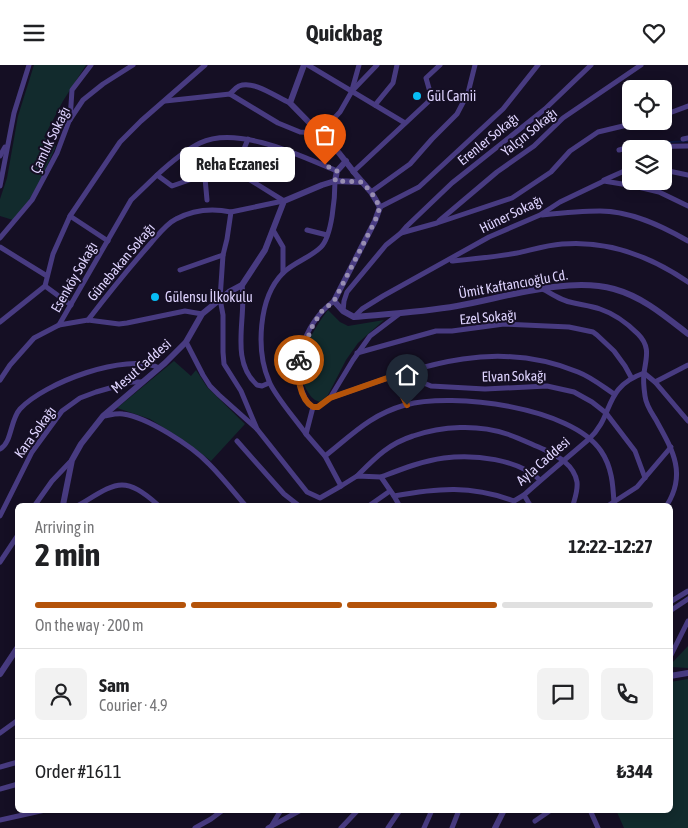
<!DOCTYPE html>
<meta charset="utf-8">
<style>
:root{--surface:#fff;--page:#f2f2f2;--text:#202124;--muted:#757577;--line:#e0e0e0;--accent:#b45309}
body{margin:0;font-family:"Asap Condensed",sans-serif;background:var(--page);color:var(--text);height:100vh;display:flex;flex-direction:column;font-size:19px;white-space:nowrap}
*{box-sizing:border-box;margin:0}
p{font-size:16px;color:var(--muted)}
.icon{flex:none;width:28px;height:28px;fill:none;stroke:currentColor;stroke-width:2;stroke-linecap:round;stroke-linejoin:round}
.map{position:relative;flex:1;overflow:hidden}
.drawer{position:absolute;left:15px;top:438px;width:658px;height:310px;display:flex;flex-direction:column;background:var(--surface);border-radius:8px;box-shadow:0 2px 12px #0003}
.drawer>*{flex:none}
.buttons{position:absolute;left:622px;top:15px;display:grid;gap:10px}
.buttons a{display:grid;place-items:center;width:50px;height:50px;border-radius:8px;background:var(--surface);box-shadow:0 2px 12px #0003;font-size:25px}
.pin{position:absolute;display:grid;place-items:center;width:42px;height:42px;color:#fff;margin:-51px -21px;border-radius:50% 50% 50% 0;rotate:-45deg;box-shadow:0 0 5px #0007}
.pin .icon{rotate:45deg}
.courier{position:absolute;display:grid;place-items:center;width:50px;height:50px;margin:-25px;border:4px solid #b45309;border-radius:50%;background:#fff;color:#222;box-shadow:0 1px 6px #0007}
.bubble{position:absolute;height:35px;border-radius:8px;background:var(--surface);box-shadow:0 2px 12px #0003;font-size:16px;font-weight:700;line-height:35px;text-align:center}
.summary em{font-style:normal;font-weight:700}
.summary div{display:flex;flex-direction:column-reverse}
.summary{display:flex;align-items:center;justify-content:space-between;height:85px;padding:0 20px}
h1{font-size:32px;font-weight:700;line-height:38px}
.bar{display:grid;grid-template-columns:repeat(4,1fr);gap:8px 5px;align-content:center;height:60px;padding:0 20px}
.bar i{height:6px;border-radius:4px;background:var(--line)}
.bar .current{background:var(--accent)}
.bar p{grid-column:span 4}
.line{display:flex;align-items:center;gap:12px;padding:0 20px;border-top:1px solid var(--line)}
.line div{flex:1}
.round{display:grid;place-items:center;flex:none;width:52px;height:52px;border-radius:8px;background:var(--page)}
header{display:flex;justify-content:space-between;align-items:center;height:65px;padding:0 20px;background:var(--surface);font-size:22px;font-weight:700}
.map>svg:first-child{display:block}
.green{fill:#122b2d}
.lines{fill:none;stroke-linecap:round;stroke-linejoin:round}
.stream{stroke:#0b1740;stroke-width:2}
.minor{stroke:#483b81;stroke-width:5}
.tertiary{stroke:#483b81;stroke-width:6}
.done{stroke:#988eb2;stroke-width:5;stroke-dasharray:0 9}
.route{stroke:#b45309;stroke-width:6}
.poi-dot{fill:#07bdf5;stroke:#150f24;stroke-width:2}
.labels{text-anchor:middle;stroke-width:4;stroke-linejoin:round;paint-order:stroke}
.poi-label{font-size:14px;fill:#ded3fe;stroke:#150f24;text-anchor:start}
.street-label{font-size:14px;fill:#ded3fe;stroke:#150f24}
</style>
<header><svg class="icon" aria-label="menu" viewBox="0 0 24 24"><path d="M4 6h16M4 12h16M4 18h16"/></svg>Quickbag<svg class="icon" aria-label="heart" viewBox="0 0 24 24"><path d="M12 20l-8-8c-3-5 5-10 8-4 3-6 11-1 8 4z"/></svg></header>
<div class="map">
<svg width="688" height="763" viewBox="0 0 688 763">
<rect width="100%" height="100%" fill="#150f24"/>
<!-- green -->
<g class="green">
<path d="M34,0H86L63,36L44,72L56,81C44,107 34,135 13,155L0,151V134L7,113L18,51Z"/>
<path d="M328,245L340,257L348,261L384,255L358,278L346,295L328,330L320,337C312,335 310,330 306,324C293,297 312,266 328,245Z"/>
<polygon points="174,296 191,311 196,305 207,322 245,359 211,396 186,377 150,354 117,343"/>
<polygon points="688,581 688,603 670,602 670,600"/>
<polygon points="688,614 688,763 624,763 616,745 670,745 670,617"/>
</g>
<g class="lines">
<!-- stream -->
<polyline class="stream" points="638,79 688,76"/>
<!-- minor -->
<g class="minor">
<polyline points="308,0 405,58"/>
<polyline points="352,25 359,0"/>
<path d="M230,29C233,26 235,23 239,21C254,15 276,32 290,38"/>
<polyline points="165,36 230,29 278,58 300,67 320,68 340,47 352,26 377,0"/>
<polyline points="375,40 393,18 397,0"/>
<polyline points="664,50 688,41"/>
<polyline points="70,55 72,25 91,0"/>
<polyline points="683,74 688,73"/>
<polyline points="619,85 630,82 688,81"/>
<polyline points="0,91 5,82"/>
<polyline points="664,105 688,110"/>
<polyline points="353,107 428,37 430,27 426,13 440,0"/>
<path d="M157,110C170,98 184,86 200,78C238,60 301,91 337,106"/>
<polyline points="233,111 248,74"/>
<polyline points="205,113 207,135"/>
<polyline points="604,115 631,103"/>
<polyline points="0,121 14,48 29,0"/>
<polyline points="371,127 410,99 432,74 457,49 468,28 475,0"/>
<polyline points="380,142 419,122 503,44 538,0"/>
<path d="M542,150C561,148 581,146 600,146C631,146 662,161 688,176"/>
<polyline points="70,151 108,176"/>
<polyline points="439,156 497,107 534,81 563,53 641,0"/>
<polyline points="273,165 283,182 283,208"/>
<polyline points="307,165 327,170"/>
<polyline points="401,168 407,161 452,118 545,44 591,0"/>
<polyline points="0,173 32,135 57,88 69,56 83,35 103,19 133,0"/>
<polyline points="0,182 47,211"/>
<path d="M452,196C473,194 495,192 517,188C531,185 547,180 562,179C608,175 650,191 688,217"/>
<polyline points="180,205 223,190"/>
<path d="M242,220C247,252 229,295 257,320L262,321L269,318"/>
<polyline points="45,221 71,240"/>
<path d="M543,224C553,230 562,236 574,238C583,240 592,241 600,244C615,249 627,258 638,269C651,282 646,293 644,308C643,315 644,324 645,331C646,340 651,347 656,355C672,384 687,408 667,440"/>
<path d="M334,236C309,254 290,295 302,326C305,333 307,339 313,342L306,369L325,391L341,421L357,411L381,412L394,431C438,423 471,420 514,436L524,430C545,411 567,393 589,374C615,350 602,323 644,308"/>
<polyline points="343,246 344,236 347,227 386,180 401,168 437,158 512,133 551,107 570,86 598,67 644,56"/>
<polyline points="354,252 362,244 383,231 489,172 540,150 560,137 604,116 634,121 659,127 688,141"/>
<path d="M88,255C108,229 129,203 151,178C158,170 166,159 176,154C193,145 212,143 231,147"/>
<polyline points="0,257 45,221 53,189 70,151 120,77 141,56 205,0"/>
<polyline points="59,260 88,255 119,259 127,258 185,246 202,249"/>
<polyline points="186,277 203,310 210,321 219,330 257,364 307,427 320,433 341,421"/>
<polyline points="357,288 436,266 452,266 504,259 569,262 593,267 597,270 614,286 625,301 631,312"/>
<polyline points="644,308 655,317 688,300"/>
<polyline points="402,309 431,321 485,324 547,321 574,327 592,337 606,348 635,386 645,413"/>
<polyline points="393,311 407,340"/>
<polyline points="0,315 10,300 34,273 59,260 131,135 157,110 172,121 195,113 223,114 242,110 284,136"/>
<polyline points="655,317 688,356"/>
<path d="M330,333C414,304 490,271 578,307C591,312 602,321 614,329"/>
<polyline points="313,342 318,342 330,333 353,295 370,271 399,249"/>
<path d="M104,351C110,350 117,348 123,349C147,352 192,381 209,399C222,412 233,426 245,440"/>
<polyline points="257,364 241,326 224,299 223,287 223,250 220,234 223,190 227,174 231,147 283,136"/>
<path d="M306,369C297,356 274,330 269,316C256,286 258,233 283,208C294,197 310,193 321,182C332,171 335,132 335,116"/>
<polyline points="237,376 284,429 298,440"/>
<path d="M0,384C12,378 10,355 20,344C44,318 126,287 159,303"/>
<path d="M325,391C353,369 370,350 405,340C453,327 572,342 601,386C612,402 613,420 614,438"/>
<path d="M357,411C375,393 388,379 413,371C442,361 478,359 507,369C519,373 531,379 543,384C557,391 574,399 577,417C578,425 575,433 573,440"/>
<path d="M381,412C402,404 422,396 444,393C474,389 518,394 540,415"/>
<polyline points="524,430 530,440"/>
<polyline points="394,431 399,440"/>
<polyline points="35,440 52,416 71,396"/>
<path d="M79,440C116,418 123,409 158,440"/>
<polyline points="370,440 390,426"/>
<polyline points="609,440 637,422 671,382"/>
<polyline points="0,451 32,387 62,346 80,333 96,327 131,317 142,317"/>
<polyline points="0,497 18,470"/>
<polyline points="670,537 688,526"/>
<polyline points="670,546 688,534"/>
<polyline points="670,592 688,556"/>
<polyline points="0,668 18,655"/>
<polyline points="0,702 18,697"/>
<polyline points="0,724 18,719"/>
<polyline points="590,745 598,763"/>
<polyline points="0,755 45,745"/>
<polyline points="535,756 551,745"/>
<polyline points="272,760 281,745"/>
<polyline points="195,763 211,754 223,745"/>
<polyline points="268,763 301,745"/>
<polyline points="341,763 358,745"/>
<polyline points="388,763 400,745"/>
<polyline points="424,763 432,745"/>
<polyline points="452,763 459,745"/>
</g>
<!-- tertiary -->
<g class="tertiary">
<path d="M304,0L290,38L339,88L357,111L371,127L380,142L375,156L334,236L343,246L354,252C388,249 423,247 457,241C503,233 568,211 614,224C643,232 665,251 688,269"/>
<polyline points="335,116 337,106 346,96"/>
<polyline points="63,440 72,395 81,379 103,351 165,298 186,277 202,249 229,227 242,220 265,185 284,136 322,120 335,116 362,117"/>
<polyline points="0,609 18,582"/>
<polyline points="670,611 688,608"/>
<polyline points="495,763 504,745"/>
</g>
</g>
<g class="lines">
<!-- done -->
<polyline class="done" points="299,295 312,262 321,247 334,236 375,156 380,142 371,127 362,117 335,116 337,106 325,100"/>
<!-- route -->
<path class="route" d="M299,295C297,310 299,334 313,342H318L330,333L393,311L407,340"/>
</g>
<!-- markers -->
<g class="poi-dot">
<circle cx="417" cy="31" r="5"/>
<circle cx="155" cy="232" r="5"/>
</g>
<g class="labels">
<!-- poi labels -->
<g class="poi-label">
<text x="427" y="36">Gül Camii</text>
<text x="165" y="237">Gülensu İlkokulu</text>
</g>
<!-- street labels -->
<g class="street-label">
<text transform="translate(529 67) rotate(-39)" y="5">Yalçın Sokağı</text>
<text transform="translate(488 74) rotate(-39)" y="5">Erenler Sokağı</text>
<text transform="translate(50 75) rotate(-64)" y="5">Çamlık Sokağı</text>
<text transform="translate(511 149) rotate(-26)" y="5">Hüner Sokağı</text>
<text transform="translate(121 197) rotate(-50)" y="5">Günebakan Sokağı</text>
<text transform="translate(74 212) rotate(-60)" y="5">Esenköy Sokağı</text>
<text transform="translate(513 219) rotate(-10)" y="5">Ümit Kaftancıoğlu Cd.</text>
<text transform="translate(488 252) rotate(-5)" y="5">Ezel Sokağı</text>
<text transform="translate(141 301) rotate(-41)" y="5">Mesut Caddesi</text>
<text transform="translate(514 311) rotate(-1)" y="5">Elvan Sokağı</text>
<text transform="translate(35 367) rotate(-54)" y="5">Kara Sokağı</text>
<text transform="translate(543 396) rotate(-41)" y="5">Ayla Caddesi</text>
</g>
</g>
</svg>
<div class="buttons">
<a><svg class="icon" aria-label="locate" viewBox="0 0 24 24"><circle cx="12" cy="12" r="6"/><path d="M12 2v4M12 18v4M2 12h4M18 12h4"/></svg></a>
<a><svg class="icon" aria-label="layers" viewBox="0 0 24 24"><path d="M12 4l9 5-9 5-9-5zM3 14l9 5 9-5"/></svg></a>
</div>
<div class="pin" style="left:325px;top:100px;background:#ea580c"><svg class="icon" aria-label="bag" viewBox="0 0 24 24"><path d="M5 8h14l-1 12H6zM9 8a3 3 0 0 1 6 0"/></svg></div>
<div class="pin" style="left:407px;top:340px;background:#1f2937"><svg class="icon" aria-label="home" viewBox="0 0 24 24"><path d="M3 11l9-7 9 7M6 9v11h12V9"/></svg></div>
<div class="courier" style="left:299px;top:295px"><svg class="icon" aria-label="bike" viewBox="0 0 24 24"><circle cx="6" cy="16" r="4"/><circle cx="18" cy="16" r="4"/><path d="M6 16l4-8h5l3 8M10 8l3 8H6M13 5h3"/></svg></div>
<div class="bubble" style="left:180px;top:82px;width:115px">Reha Eczanesi</div>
<section class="drawer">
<div class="summary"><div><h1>2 min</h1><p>Arriving in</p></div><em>12:22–12:27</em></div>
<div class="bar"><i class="current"></i><i class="current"></i><i class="current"></i><i></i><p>On the way · 200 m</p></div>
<div class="line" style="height:90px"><a class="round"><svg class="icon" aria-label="person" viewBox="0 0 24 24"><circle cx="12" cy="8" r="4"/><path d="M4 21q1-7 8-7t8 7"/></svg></a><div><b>Sam</b><p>Courier · 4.9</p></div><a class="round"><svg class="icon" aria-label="chat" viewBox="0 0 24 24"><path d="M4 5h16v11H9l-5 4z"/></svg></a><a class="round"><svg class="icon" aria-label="phone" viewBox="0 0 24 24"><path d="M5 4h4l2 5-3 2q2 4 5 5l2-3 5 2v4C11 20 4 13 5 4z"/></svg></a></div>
<div class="line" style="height:65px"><div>Order #1611</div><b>₺344</b></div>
</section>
</div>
